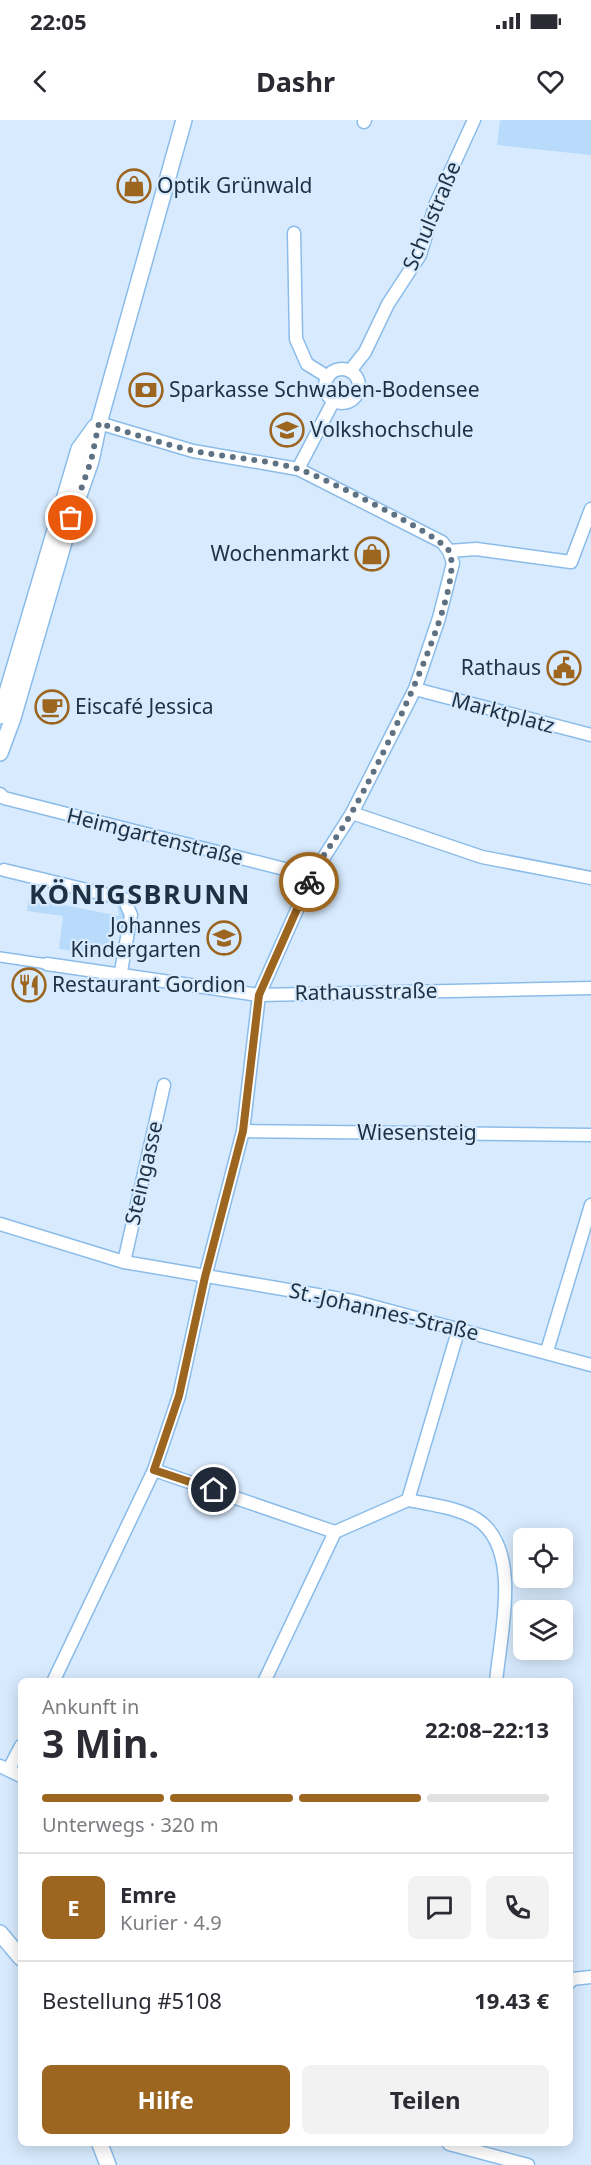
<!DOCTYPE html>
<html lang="de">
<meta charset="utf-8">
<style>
:root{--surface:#fff;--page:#f2f2f3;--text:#2b2b33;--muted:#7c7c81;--line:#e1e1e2;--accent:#9c6520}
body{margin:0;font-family:"Noto Sans",sans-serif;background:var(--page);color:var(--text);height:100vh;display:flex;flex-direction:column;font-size:22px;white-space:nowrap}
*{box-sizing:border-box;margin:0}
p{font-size:20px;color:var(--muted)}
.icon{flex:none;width:33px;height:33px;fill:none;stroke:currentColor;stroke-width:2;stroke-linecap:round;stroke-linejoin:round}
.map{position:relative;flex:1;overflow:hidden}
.drawer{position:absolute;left:18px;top:1558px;width:555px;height:468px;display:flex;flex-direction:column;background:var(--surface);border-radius:9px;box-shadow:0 3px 15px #0003}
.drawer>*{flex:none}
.tools{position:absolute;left:513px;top:1408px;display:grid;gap:12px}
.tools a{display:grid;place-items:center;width:60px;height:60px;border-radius:9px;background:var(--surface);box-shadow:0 3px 15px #0003;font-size:30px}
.pin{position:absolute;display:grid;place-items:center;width:51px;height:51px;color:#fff;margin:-26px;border:3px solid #fff;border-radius:50%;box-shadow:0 2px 6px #0007}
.courier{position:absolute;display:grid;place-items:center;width:60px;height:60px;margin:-30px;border:4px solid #9c6520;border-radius:50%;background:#fff;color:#222;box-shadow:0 2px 8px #0007}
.summary em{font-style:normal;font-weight:700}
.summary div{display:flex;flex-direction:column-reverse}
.summary{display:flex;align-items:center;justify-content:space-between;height:102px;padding:0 24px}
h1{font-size:39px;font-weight:700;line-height:45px}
.bar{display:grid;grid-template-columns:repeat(4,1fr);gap:9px 6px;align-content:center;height:72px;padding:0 24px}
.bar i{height:8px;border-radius:4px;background:var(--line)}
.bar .active{background:var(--accent)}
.bar p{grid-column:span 4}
.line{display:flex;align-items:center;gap:15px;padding:0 24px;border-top:2px solid var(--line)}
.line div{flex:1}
.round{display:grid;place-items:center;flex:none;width:63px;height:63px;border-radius:9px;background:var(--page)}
.primary-button{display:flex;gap:12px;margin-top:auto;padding:12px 24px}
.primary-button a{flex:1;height:69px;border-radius:9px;background:var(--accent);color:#fff;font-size:24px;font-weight:700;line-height:69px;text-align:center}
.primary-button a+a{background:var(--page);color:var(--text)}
.status{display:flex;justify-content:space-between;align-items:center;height:42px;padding:0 30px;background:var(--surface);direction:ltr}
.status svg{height:16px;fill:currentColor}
header{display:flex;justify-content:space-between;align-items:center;height:78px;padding:0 24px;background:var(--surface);font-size:27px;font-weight:700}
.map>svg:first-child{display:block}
.green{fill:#b8dbfb}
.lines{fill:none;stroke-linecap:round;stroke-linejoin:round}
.pedestrian-casing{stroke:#8bbce9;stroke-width:12}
.minor-casing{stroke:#8bbce9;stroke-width:15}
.tertiary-casing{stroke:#8bbce9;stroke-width:18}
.pedestrian{stroke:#fff;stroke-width:9}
.minor{stroke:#fff;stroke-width:12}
.tertiary{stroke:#fff;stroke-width:15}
.done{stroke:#5e7284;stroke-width:6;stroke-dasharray:0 10.8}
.route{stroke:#9c6520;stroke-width:8}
.labels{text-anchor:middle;stroke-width:4.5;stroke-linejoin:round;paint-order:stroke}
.poi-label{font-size:21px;fill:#1d3143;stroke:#d8ebfe;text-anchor:start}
.street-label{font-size:21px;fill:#1d3143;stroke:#d8ebfe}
.district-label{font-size:27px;font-weight:bold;letter-spacing:1.5px;fill:#1d3143;stroke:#d8ebfe}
</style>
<div class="status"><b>22:05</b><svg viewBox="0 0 49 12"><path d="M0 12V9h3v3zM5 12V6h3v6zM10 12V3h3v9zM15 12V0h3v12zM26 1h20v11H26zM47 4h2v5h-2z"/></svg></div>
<header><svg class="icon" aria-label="back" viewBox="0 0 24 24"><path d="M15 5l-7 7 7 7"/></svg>Dashr<svg class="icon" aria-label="heart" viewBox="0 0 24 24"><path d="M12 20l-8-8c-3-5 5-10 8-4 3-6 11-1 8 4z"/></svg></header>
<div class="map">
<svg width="591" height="2045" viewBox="0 0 591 2045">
<rect width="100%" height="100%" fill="#d8ebfe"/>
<!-- green -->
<g class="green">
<polygon points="500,0 591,0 591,35 497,25"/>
<polygon points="29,778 119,796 117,783 125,796 124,810 111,808 106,836 59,829 63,796 27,791"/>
</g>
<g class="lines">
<defs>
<polyline id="pedestrian" points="0,837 47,844"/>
<g id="minor">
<polyline points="364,2 365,0"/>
<polyline points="294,113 296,219 307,244 328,257"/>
<circle cx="342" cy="266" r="17"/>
<polyline points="350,251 365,232 388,184 420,135 436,83 474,0"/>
<polyline points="298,349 334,280"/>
<polyline points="449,431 476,429 571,442 591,389"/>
<polyline points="415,569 591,615"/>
<polyline points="0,674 4,678 312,756"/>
<polyline points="352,693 482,737 591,758"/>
<polyline points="4,750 124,779 131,795 120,857"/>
<polyline points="47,844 259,875 591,868"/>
<polyline points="243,1011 591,1015"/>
<polyline points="0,1104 124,1142 353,1181 591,1245"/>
<polyline points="124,1142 164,965"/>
<polyline points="547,1231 591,1085"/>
<polyline points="154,1350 335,1412"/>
<path d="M408,1380C431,1385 464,1388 482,1403C521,1436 500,1516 496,1562"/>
<polyline points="335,1412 408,1380 459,1208"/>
<polyline points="53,1562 154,1350 179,1276 205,1157 243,1011 259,875 312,756 352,693 415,569 439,498 453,443 449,431 442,422 298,349 193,331 99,303"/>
<polyline points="264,1562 335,1412"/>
<polyline points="0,1646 21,1656"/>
<polyline points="9,1649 21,1626"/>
<polyline points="570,1862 572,1859 591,1857"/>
<polyline points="449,2024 528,2045"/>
</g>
<g id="tertiary">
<polyline points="0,596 79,329 95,307"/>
<polyline points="0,633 13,598 71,398 91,341 99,303 184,0"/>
<polyline points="0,1813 21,1838"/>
<polyline points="100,2024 108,2045"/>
</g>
</defs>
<!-- pedestrian casing -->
<use href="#pedestrian" class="pedestrian-casing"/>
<!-- minor casing -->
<use href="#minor" class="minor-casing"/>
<!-- tertiary casing -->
<use href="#tertiary" class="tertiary-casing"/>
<!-- pedestrian -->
<use href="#pedestrian" class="pedestrian"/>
<!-- minor -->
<use href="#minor" class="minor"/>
<!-- tertiary -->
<use href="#tertiary" class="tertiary"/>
</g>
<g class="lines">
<!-- done -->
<path class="done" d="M71,398L91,341L99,303C130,313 163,324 195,331C228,338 265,339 298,349C319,355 442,416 449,431C468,468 375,653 352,692C339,716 320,737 309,762"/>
<!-- route -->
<polyline class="route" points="214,1370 154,1350 179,1276 205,1157 243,1011 259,875 309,762"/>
</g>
<!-- icons -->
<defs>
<symbol id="shop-ring" viewBox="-11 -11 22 22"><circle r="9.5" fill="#d8ebfe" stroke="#9c6520" stroke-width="1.5"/><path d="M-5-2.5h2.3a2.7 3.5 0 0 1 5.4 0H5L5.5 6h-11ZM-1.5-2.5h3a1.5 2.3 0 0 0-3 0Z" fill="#9c6520"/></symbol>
<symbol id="bank-ring" viewBox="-11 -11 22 22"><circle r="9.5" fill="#d8ebfe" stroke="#9c6520" stroke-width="1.5"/><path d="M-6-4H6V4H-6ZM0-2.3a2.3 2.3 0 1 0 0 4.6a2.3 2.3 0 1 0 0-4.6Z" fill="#9c6520"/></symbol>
<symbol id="university-ring" viewBox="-11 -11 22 22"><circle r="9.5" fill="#d8ebfe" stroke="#9c6520" stroke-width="1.5"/><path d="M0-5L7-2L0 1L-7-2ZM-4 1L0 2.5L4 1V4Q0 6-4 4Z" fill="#9c6520"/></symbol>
<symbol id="civic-ring" viewBox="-11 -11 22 22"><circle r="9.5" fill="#d8ebfe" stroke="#9c6520" stroke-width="1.5"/><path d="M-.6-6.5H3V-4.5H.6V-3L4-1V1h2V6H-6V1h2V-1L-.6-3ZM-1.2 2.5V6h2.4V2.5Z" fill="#9c6520"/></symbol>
<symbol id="cafe-ring" viewBox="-11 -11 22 22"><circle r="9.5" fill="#d8ebfe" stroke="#9c6520" stroke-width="1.5"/><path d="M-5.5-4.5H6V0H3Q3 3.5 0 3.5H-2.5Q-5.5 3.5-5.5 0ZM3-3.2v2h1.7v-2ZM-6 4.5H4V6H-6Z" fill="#9c6520"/></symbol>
<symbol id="school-ring" viewBox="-11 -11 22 22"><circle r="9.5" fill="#d8ebfe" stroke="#9c6520" stroke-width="1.5"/><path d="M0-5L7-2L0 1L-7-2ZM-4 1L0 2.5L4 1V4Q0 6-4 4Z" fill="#9c6520"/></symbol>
<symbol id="restaurant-ring" viewBox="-11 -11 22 22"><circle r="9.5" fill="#d8ebfe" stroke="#9c6520" stroke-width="1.5"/><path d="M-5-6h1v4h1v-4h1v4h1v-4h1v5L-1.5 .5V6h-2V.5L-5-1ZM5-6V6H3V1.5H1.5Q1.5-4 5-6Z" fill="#9c6520"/></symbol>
</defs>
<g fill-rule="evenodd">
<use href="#shop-ring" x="115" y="47" width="38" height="38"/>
<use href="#bank-ring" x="127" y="251" width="38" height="38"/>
<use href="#university-ring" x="268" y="291" width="38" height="38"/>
<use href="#shop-ring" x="353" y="415" width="38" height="38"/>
<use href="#civic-ring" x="545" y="529" width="38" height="38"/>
<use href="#cafe-ring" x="33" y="568" width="38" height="38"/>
<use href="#school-ring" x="205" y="799" width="38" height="38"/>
<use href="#restaurant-ring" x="10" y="846" width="38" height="38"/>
</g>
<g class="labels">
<!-- poi labels -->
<g class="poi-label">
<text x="157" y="73">Optik Grünwald</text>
<text x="169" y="277">Sparkasse Schwaben-Bodensee</text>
<text x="310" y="317">Volkshochschule</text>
<text x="349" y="441" text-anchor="end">Wochenmarkt</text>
<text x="541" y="555" text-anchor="end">Rathaus</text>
<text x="75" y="594">Eiscafé Jessica</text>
<text x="201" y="813" text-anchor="end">Johannes<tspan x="201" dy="24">Kindergarten</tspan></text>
<text x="52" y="872">Restaurant Gordion</text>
</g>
<!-- street labels -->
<g class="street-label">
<text transform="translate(432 96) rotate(-67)" y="7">Schulstraße</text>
<text transform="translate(503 593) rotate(15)" y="7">Marktplatz</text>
<text transform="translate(155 717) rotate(14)" y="7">Heimgartenstraße</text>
<text transform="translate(366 872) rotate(-1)" y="7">Rathausstraße</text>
<text x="417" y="1020">Wiesensteig</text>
<text transform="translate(144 1053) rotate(-77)" y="7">Steingasse</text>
<text transform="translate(384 1192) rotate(13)" y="7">St.-Johannes-Straße</text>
</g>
<!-- district labels -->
<g class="district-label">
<text x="140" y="784">KÖNIGSBRUNN</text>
</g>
</g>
</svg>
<div class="tools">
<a><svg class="icon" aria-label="locate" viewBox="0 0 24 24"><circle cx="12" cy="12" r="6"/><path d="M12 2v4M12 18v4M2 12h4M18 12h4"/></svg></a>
<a><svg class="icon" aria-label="layers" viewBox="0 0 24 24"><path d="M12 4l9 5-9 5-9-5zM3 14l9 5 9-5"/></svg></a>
</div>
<div class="pin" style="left:71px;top:398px;background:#ea580c"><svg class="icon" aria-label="bag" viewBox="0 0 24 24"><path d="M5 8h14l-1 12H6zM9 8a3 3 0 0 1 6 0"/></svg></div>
<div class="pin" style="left:214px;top:1370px;background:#1f2937"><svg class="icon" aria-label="home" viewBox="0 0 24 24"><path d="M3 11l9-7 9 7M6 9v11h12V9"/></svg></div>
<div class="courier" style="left:309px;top:762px"><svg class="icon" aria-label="bike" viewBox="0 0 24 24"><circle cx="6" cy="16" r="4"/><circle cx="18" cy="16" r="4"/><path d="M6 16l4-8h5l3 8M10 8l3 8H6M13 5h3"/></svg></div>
<section class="drawer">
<div class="summary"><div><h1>3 Min.</h1><p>Ankunft in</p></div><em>22:08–22:13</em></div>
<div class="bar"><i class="active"></i><i class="active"></i><i class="active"></i><i></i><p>Unterwegs · 320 m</p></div>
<div class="line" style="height:108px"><b class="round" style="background:var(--accent);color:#fff">E</b><div><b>Emre</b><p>Kurier · 4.9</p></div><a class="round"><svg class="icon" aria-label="chat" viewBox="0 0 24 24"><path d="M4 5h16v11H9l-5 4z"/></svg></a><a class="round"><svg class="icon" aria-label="phone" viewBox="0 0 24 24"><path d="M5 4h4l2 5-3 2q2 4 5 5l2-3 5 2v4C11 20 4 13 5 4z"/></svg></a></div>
<div class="line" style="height:78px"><div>Bestellung #5108</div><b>19.43 €</b></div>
<div class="primary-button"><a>Hilfe</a><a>Teilen</a></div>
</section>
</div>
